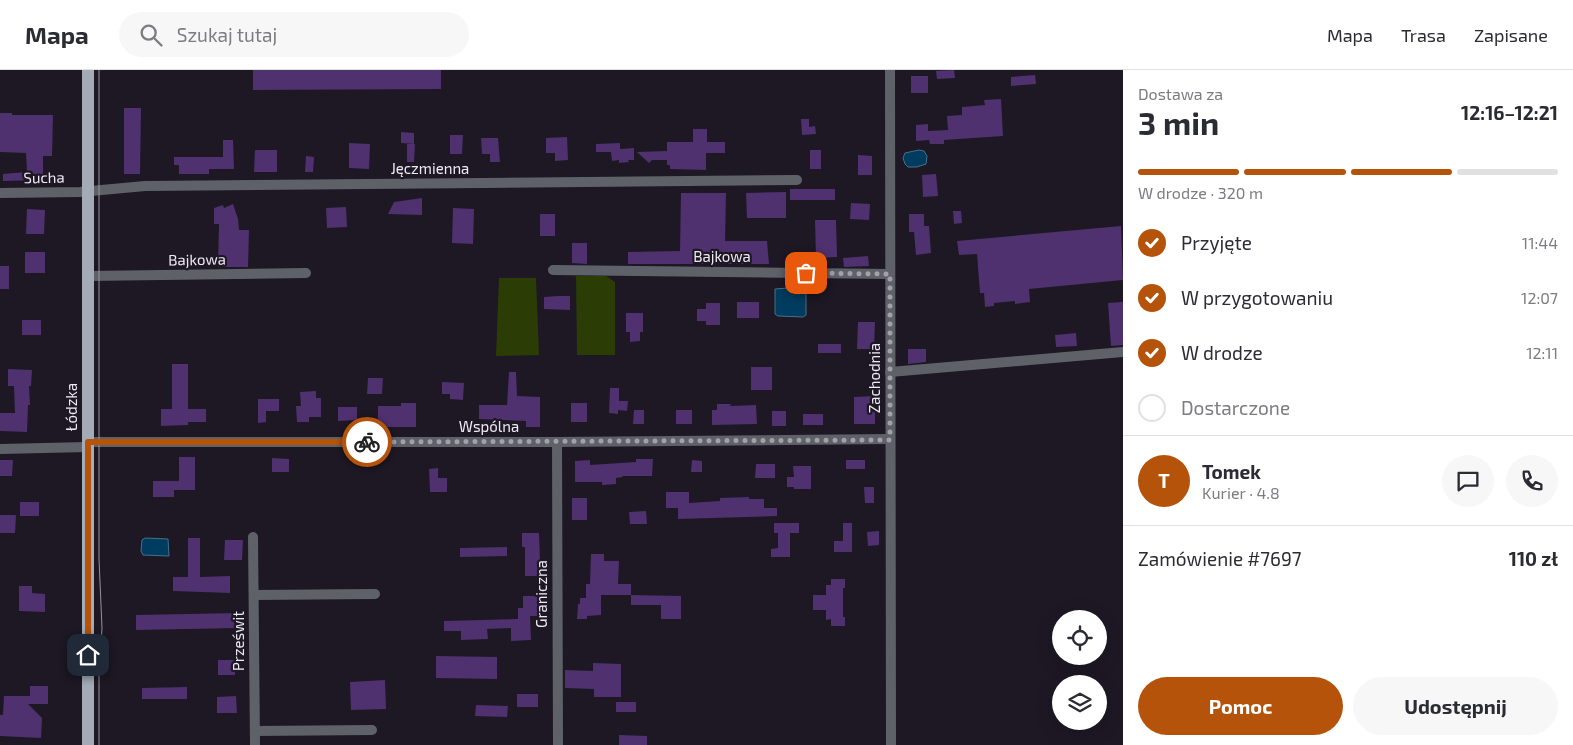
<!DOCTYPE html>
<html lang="pl">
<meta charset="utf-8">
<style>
:root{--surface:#fff;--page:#f7f7f7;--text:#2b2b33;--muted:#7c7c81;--line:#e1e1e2;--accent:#b45309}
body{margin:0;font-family:"Exo 2",sans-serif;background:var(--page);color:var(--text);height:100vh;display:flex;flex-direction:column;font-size:19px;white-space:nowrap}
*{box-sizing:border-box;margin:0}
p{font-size:16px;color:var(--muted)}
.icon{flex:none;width:28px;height:28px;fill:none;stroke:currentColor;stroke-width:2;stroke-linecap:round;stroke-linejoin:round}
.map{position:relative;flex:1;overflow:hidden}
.sheet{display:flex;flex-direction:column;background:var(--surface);width:450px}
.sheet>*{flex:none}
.tools{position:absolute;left:1052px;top:540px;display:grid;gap:10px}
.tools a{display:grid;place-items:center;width:55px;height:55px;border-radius:50%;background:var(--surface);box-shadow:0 5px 20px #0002;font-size:25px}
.pin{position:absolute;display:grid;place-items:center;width:42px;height:42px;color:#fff;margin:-21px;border-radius:10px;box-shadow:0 2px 8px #0006}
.courier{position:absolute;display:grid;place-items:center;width:50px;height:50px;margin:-25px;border:4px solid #b45309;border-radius:50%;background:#fff;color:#222;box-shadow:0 1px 6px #0007}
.overview em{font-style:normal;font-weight:700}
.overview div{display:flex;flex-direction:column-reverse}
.overview{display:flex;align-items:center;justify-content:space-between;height:85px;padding:0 15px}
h1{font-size:32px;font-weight:700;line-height:38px}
.bar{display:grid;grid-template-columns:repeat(4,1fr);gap:8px 5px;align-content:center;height:60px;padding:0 15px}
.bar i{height:6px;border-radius:4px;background:var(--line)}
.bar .selected{background:var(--accent)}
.bar p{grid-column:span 4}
.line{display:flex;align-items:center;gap:12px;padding:0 15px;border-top:1px solid var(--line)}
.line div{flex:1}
.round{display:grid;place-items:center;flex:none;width:52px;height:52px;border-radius:26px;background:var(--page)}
ol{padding:0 15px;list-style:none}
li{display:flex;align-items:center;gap:15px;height:55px}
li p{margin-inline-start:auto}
li .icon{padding:5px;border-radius:50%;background:var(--accent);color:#fff;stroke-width:4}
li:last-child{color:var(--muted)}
li i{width:28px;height:28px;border:2px solid var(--line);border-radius:50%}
.action{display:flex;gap:10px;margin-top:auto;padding:10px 15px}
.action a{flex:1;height:58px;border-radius:30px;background:var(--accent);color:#fff;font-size:20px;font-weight:700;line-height:58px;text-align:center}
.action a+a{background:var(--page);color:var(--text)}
header{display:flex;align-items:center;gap:30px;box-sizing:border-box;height:70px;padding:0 25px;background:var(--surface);border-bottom:1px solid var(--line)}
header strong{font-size:24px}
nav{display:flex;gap:28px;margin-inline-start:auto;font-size:18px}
.search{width:350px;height:45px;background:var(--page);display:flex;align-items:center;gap:12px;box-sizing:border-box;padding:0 18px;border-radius:28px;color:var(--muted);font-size:19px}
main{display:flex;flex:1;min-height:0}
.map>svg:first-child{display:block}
.grass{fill:#2c3c05}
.water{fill:#003c5f;stroke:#47708b}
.building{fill:#4e316e}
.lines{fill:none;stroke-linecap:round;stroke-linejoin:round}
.minor{stroke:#5e6268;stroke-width:10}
.major{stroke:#a2abb6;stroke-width:12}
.tram{stroke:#97939d;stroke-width:1}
.done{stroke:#a4a0aa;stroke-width:5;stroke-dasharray:0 9}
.route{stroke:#b45309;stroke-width:6}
.labels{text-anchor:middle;stroke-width:4.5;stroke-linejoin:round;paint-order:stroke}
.street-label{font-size:15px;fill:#edeaf2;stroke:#1d1824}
</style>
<header>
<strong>Mapa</strong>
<div class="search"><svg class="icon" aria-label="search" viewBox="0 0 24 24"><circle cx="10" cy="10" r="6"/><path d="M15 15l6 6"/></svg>Szukaj tutaj</div>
<nav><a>Mapa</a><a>Trasa</a><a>Zapisane</a></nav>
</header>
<main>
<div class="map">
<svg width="1123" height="675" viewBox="0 0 1123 675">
<rect width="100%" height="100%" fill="#1d1824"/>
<!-- grass -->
<g class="grass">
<polygon points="576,206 606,206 615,212 615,285 577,285"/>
<polygon points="499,208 536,208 539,285 496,286"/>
</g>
<!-- water -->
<g class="water">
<polygon points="919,80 924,81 927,86 926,94 917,97 908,97 905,94 903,88 905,83"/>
<polygon points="801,217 806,218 806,245 803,247 778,246 775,244 775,219"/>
<polygon points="145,468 168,469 169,486 143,485 141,481 142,470"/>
</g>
<!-- building -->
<g class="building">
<polygon points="253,0 441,0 441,19 253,20"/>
<polygon points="954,0 955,8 937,9 936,1"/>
<polygon points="1035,5 1036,14 1011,16 1011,7"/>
<rect x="911" y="6" width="17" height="17"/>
<polygon points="1001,29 1003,66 944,70 944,74 930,74 929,70 916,71 916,55 928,54 928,61 948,60 947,46 962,45 962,37 985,35 984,30"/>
<polygon points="124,38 141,38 140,104 124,104"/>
<polygon points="0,43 12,43 12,45 53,45 52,86 43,86 43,110 3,111 3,104 27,102 26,83 0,82"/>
<polygon points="801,49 809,49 809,57 815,56 816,64 802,65"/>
<polygon points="693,59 707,59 707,72 725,72 725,83 706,83 706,100 670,99 670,95 667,95 667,90 652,90 649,93 637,82 667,81 667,72 693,72"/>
<polygon points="401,62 414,63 414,74 401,73"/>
<polygon points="450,65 463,65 462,84 450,84"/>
<polygon points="567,67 568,90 555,91 555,83 546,83 546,68"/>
<polygon points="481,68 498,68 500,92 490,92 490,84 482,84"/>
<polygon points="223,70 233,70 234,99 209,99 209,104 179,104 179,95 174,95 174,87 223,87"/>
<polygon points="349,73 370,74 369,99 349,98"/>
<polygon points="620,73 620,79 634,78 634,90 628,90 629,92 619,93 619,90 612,91 611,82 596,82 596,74"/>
<polygon points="407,74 415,74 414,92 407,92"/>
<polygon points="255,80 277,80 277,102 254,102"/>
<rect x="810" y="80" width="11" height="19"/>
<polygon points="858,85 872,86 872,105 858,105"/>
<polygon points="306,86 314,87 313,102 305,102"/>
<polygon points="936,104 938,126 923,127 922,105"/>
<rect x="790" y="119" width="45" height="11"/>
<polygon points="786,122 786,148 747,148 746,123"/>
<polygon points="681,123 726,123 725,171 767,171 769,194 628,194 628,182 680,181"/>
<polygon points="422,128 422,145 388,144 394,132"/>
<polygon points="851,133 870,134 869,150 850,149"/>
<polygon points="233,134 238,149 239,160 249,160 248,197 218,197 219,154 214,154 214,138 223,135 224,138"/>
<polygon points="346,137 347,157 327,158 326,138"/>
<polygon points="453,138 474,139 473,174 452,173"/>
<polygon points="27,139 45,140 44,164 26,164"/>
<polygon points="953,141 961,141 962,153 954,154"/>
<rect x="540" y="144" width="15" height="22"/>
<polygon points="909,144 924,144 924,156 929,156 931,183 916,185 914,162 909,162"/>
<polygon points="815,150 836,150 837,187 816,188"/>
<polygon points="1121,156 1123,210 1029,219 1030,232 1015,234 1015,231 994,233 994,236 985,237 984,223 980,223 977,184 959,185 957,171"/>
<polygon points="572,173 587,173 587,194 572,193"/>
<rect x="25" y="182" width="20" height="21"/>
<polygon points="868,186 869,196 844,197 843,188"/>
<rect x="0" y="196" width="9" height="23"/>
<polygon points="558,226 570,226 570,240 544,239 544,227"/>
<rect x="737" y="232" width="22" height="16"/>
<polygon points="1123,232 1123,275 1111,276 1108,233"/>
<polygon points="706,233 720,233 720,255 706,255 706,251 697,251 697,239 706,239"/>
<polygon points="626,243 643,243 643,262 640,262 640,271 630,272 630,262 626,262"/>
<rect x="22" y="250" width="19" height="15"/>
<polygon points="858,252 875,252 874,279 857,279"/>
<polygon points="1076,263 1077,276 1056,277 1055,265"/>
<rect x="818" y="274" width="23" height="9"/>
<polygon points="908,279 926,279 926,292 908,294"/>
<polygon points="172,294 188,294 188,339 206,339 206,352 188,352 188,355 161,356 161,339 172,339"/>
<rect x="751" y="297" width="21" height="23"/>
<polygon points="8,299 32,300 31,316 29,316 30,335 28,335 27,362 0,361 0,343 15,343 14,316 8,316"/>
<polygon points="509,302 516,302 517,326 540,327 540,357 526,357 526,351 479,349 479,335 507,335"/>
<polygon points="368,308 383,308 382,324 367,324"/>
<polygon points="442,312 464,313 463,330 450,329 450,324 442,324"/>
<polygon points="610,318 619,318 619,331 628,331 627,341 618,340 618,344 609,343"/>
<polygon points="316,321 316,328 321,328 321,347 309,347 309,352 297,352 296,336 301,336 300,322"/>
<polygon points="875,326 875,354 854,354 854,327"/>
<polygon points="258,329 279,329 279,341 266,341 266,352 258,353"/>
<polygon points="401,333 416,333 416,357 378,357 378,336 401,336"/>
<rect x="571" y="333" width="16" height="19"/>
<polygon points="717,334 731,334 730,336 756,335 757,354 712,355 712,340 717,340"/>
<polygon points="338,337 357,337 357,350 338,351"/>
<polygon points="634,340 644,340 644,354 633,354"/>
<rect x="676" y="340" width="16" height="14"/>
<rect x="772" y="341" width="14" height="15"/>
<rect x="803" y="344" width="20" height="11"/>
<polygon points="179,387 195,387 195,420 174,420 174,427 153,427 153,411 179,411"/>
<polygon points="272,388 289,389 289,402 272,402"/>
<polygon points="636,389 653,389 652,406 622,406 623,407 616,408 616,414 602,415 602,412 575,412 575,391 590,390 590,395 636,392"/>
<polygon points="0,390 13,390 12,406 0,406"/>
<polygon points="692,390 702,391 702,402 691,402"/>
<rect x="846" y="390" width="19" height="9"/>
<polygon points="756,394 775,394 775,408 755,408"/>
<polygon points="793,396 811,396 811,419 794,419 794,417 787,417 787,407 794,407"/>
<polygon points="438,398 438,408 447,408 447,422 430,422 429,399"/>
<polygon points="864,417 874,417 874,433 865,433"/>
<polygon points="666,422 689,422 689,433 720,431 720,428 749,427 749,429 764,429 764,438 777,438 777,446 678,449 678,438 666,438"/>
<rect x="572" y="428" width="15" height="22"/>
<rect x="20" y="432" width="19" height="14"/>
<polygon points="646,441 647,454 630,454 629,442"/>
<polygon points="0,445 16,445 15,463 0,463"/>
<polygon points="774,453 799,453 799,463 790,463 790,487 771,487 771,479 778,478 778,463 774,463"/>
<polygon points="843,453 852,453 852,482 834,482 834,471 843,471"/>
<polygon points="879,461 879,475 868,476 867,462"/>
<polygon points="522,463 539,463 540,491 542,491 542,506 525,506 525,477 522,477"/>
<polygon points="188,468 200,468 200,507 230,506 230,523 173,521 173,507 188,507"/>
<polygon points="225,470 243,470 242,490 224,490"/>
<polygon points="507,477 507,486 460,487 460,478"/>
<polygon points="591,484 604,484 604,491 619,491 618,514 631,514 631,525 601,525 601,545 587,546 587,549 577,549 578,534 580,534 580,528 586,528 586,514 590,514"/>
<polygon points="831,509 845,509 845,518 843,518 843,547 845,547 845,556 831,556 831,549 826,550 826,540 813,540 813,525 826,525 826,515 831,515"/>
<polygon points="19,516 32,516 32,523 45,524 45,542 19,541"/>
<polygon points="631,525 681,526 681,549 661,549 661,535 631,535"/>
<polygon points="523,526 540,526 540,546 530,546 531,570 511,571 511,558 487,559 488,569 461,570 461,561 444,561 444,551 518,549 518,538 523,538"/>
<polygon points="239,543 239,558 136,560 136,545"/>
<polygon points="436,586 497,587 497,609 436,608"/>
<rect x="218" y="590" width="17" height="15"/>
<polygon points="593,593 621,594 621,627 594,627 594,619 565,618 565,600 593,601"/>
<polygon points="385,610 386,639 351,640 350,612"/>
<polygon points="30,616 48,616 48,634 28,634 42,648 41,668 0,666 0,645 3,645 4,626 30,626"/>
<polygon points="187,617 187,629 142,629 142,618"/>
<rect x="517" y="624" width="21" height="13"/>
<polygon points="236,626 237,643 217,643 217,627"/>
<rect x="616" y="632" width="20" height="10"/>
<polygon points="476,635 508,636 507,647 475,646"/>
<polygon points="619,665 647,666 647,675 619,675"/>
</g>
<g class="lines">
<!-- minor -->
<g class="minor">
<polyline points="890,0 891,675"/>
<polyline points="0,123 80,122 145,116 797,110"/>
<polyline points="553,200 890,204"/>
<polyline points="88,206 306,203"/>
<polyline points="890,302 1123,282"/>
<polyline points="88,372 557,372 890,369"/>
<polyline points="557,372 558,675"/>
<polyline points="0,379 88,377"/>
<polyline points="253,467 255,675"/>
<polyline points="254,525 375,524"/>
<polyline points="255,661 372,660"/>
</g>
<!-- major -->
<polyline class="major" points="88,0 88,675"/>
<!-- tram -->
<polyline class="tram" points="99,0 99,489 102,558 99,606 99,675"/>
</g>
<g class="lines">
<!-- done -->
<polyline class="done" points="367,372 890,370 890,204 806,203"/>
<!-- route -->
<polyline class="route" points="88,585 88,372 367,372"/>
</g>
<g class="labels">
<!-- street labels -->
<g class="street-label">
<text x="430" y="104">Jęczmienna</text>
<text transform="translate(44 108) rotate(-1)" y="5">Sucha</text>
<text x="722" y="192">Bajkowa</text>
<text transform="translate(197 190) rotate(-1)" y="5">Bajkowa</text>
<text transform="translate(875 308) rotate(-90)" y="5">Zachodnia</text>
<text transform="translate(72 337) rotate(-90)" y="5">Łódzka</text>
<text x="489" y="362">Wspólna</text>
<text transform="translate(542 524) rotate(-90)" y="5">Graniczna</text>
<text transform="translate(239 571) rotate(-90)" y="5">Prześwit</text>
</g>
</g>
</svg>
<div class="tools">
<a><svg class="icon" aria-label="locate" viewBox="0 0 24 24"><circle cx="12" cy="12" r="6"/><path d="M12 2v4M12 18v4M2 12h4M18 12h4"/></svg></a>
<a><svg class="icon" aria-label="layers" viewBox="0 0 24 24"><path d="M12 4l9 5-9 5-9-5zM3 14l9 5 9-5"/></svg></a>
</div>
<div class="pin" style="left:806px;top:203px;background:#ea580c"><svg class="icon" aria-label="bag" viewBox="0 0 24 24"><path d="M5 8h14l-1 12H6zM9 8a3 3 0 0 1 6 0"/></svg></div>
<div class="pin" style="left:88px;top:585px;background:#1f2937"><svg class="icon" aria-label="home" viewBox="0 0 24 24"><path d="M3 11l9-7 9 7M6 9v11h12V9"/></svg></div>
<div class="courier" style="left:367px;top:372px"><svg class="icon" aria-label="bike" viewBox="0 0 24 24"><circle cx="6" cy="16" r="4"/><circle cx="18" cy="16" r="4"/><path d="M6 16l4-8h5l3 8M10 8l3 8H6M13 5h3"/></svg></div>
</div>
<section class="sheet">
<div class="overview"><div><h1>3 min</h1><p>Dostawa za</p></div><em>12:16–12:21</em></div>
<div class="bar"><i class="selected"></i><i class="selected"></i><i class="selected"></i><i></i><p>W drodze · 320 m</p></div>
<ol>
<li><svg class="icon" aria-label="check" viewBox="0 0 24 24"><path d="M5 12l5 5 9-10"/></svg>Przyjęte<p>11:44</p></li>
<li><svg class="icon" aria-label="check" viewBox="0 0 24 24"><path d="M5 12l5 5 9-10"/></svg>W przygotowaniu<p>12:07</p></li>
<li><svg class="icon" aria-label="check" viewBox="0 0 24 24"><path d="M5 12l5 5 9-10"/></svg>W drodze<p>12:11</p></li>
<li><i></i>Dostarczone</li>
</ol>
<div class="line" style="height:90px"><b class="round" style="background:var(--accent);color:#fff">T</b><div><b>Tomek</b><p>Kurier · 4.8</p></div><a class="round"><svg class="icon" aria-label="chat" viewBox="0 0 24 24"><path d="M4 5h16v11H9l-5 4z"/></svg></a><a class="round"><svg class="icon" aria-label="phone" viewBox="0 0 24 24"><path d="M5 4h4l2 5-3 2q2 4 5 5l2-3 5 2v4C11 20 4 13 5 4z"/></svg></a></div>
<div class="line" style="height:65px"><div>Zamówienie #7697</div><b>110 zł</b></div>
<div class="action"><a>Pomoc</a><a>Udostępnij</a></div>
</section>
</main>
